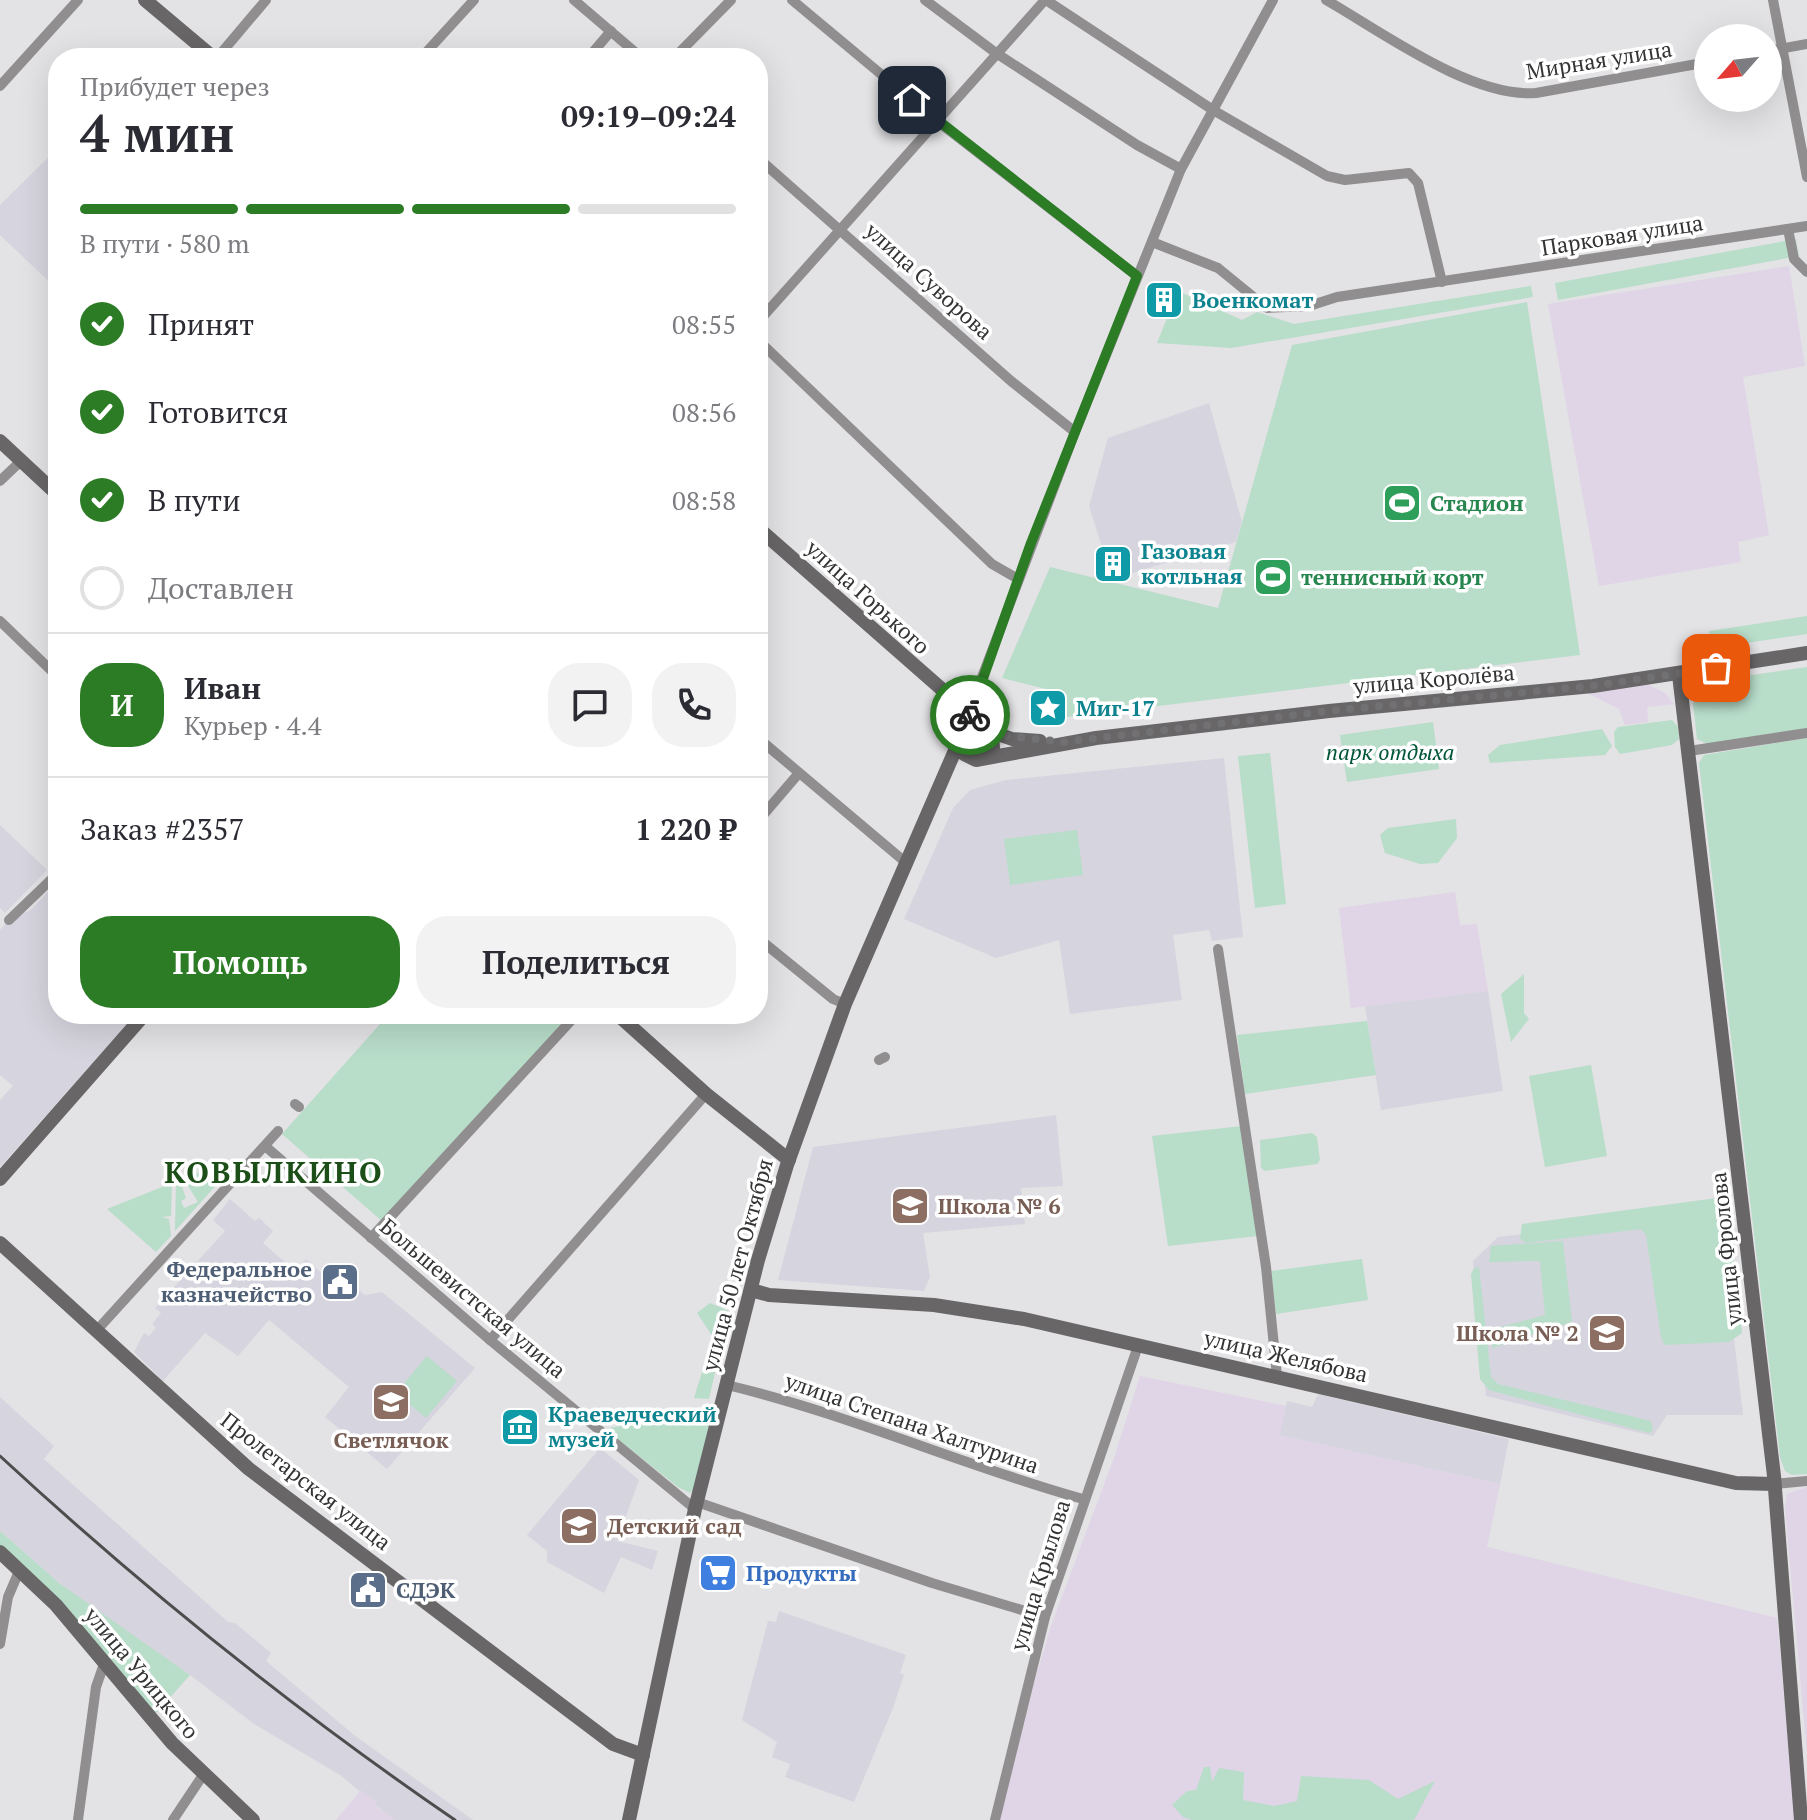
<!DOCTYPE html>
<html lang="ru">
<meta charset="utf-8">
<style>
:root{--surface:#fff;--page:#f2f2f3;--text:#2b2b33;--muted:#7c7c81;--line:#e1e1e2;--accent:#2c7c26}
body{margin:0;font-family:"PT Serif",serif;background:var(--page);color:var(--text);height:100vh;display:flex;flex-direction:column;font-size:30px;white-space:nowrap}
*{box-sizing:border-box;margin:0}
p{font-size:26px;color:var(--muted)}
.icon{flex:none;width:44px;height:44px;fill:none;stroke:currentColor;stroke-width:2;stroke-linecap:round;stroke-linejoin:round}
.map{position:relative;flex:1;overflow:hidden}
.sheet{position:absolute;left:48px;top:48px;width:720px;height:976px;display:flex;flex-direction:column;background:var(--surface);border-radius:32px;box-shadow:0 8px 32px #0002}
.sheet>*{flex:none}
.needle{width:52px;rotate:242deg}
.buttons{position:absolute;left:1694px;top:24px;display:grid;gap:16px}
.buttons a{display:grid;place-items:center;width:88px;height:88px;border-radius:50%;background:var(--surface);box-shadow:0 8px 32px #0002;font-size:40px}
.pin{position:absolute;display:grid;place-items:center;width:68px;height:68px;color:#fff;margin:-34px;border-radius:16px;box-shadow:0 4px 12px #0006}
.courier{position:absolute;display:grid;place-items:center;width:80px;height:80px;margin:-40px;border:6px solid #2c7c26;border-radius:50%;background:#fff;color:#222;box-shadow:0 2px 10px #0007}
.head em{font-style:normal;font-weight:800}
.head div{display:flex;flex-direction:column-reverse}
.head{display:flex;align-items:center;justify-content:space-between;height:136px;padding:0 32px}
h1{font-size:52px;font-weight:800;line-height:60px}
.bar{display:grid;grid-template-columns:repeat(4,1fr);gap:12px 8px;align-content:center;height:96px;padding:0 32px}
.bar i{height:10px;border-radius:6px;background:var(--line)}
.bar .current{background:var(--accent)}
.bar p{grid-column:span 4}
.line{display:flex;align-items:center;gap:20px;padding:0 32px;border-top:2px solid var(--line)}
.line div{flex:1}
.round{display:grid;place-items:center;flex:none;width:84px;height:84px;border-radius:32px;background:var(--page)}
ol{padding:0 32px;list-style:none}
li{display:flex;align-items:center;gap:24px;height:88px}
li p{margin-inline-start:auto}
li .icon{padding:8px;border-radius:50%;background:var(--accent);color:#fff;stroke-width:4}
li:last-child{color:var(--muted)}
li i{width:44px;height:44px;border:4px solid var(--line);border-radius:50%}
.button{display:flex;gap:16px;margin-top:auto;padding:16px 32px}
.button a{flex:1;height:92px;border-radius:32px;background:var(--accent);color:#fff;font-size:32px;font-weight:800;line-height:92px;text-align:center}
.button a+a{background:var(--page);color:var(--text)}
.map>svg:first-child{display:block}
.built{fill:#d6d5df}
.industrial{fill:#e0d4e7}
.green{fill:#b8ddc9}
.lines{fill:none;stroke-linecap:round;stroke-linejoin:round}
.street{stroke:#908e8f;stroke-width:10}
.secondary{stroke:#686667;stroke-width:14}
.rail{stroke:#4d4d4e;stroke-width:3}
.done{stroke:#717173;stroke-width:8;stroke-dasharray:0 14.4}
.route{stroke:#2c7c26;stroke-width:10}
.labels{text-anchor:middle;stroke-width:7;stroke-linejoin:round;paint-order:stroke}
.street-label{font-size:22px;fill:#343435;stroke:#fff}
.culture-label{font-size:22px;font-weight:bold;fill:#0d838f;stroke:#fff;text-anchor:start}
.leisure-label{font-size:22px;font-weight:bold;fill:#27864d;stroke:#fff;text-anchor:start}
.park-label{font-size:22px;font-style:italic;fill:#005738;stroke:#fff}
.education-label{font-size:22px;font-weight:bold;fill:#785e54;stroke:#fff;text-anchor:start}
.service-label{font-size:22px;font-weight:bold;fill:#4e5e75;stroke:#fff;text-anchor:end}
.shop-label{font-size:22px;font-weight:bold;fill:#366cbe;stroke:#fff;text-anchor:start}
.district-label{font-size:30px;font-weight:bold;letter-spacing:2px;fill:#1c4e18;stroke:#fff}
</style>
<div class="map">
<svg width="1807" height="1820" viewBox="0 0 1807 1820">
<rect width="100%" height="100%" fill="#e3e2e5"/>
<!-- built -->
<g class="built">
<polygon points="58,148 58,290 0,235 0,205"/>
<polygon points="1209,403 1242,522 1236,542 1112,579 1089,506 1108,438"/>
<polygon points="1224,758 1243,937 1212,941 1209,930 1173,935 1182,1000 1070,1014 1059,940 996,958 904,919 953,808 970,790 1006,780"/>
<polygon points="0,825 47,870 5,913 0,908"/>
<polygon points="58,881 58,1014 136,1014 0,1167 0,1100 13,1086 0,1075 0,930 9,920 31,910"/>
<polygon points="1488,991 1503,1091 1381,1110 1365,1006"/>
<polygon points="1056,1115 1063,1186 1021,1188 1025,1224 923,1233 930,1277 924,1291 778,1280 813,1147"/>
<polygon points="230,1199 255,1221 259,1218 273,1231 263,1243 295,1271 306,1259 325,1276 322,1281 344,1299 355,1287 365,1295 382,1292 475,1368 387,1469 325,1417 349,1387 269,1320 238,1356 205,1333 163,1381 134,1352 144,1333 149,1336 156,1328 152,1324 161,1313 155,1308 225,1231 213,1220"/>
<polygon points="1719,1211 1743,1415 1667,1415 1653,1436 1486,1396 1473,1261 1498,1237"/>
<polygon points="1318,1394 1509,1439 1500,1484 1279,1435 1287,1401 1312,1407"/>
<polygon points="0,1397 54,1446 44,1459 228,1622 235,1623 271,1653 266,1661 354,1735 473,1820 394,1820 340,1775 254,1724 190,1675 101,1614 59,1583 0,1531"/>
<polygon points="600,1448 639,1480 617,1541 658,1551 652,1570 621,1557 604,1593 547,1562 547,1551 527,1535"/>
<polygon points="779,1611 906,1655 900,1673 904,1675 893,1708 854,1802 785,1777 790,1764 772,1757 777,1742 742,1720 768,1621 776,1622"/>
</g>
<!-- industrial -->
<g class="industrial">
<polygon points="1789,266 1805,366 1743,377 1769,535 1738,542 1741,562 1599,586 1548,304"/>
<polygon points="1647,684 1665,693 1674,704 1647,707 1648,722 1625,725 1619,709 1589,694 1589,690"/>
<polygon points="1455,892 1460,925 1477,924 1488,991 1351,1008 1339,908"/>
<polygon points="1140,1376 1286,1406 1280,1435 1500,1484 1487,1547 1777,1618 1795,1820 1000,1820 1017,1742 1051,1626 1114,1458"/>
<polygon points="1807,1487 1807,1754 1785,1509 1787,1494"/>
<polygon points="361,1790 377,1802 375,1805 394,1820 336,1820"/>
</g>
<!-- green -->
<g class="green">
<polygon points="1796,239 1799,256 1558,300 1555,283"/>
<polygon points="1531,286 1533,297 1231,348 1157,343 1178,291 1242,320 1257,312 1294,324"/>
<polygon points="1527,302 1580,655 1067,717 1066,694 1002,678 1050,567 1218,608 1292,345"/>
<polygon points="1807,616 1807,634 1712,648 1709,631"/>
<polygon points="1807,667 1807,728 1707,744 1697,739 1693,704 1704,685 1717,680"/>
<polygon points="1672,720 1678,727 1679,739 1672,745 1620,754 1615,747 1614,732 1618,727"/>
<polygon points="1433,722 1439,769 1347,782 1340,735"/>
<polygon points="1602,729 1612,746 1605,755 1490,763 1488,755 1500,745"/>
<polygon points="1807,738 1807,1474 1792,1475 1785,1471 1780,1457 1699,763 1704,755"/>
<polygon points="1270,753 1286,904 1255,908 1238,756"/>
<polygon points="1456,819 1457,838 1438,863 1420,864 1385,853 1380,835 1388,828"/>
<polygon points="1077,830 1083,875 1010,885 1004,839"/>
<polygon points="1524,974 1524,1013 1529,1019 1511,1042 1501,994"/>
<polygon points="389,1014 570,1014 383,1222 282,1134"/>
<polygon points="1367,1021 1376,1075 1245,1094 1237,1035"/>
<polygon points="1591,1065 1607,1156 1545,1167 1529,1076"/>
<polygon points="1242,1126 1258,1236 1168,1246 1152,1136"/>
<polygon points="1312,1133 1317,1137 1320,1160 1317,1164 1265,1171 1261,1168 1260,1140"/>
<polygon points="213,1168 217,1169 206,1178 211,1182 219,1170 226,1174 175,1231 176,1182 182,1180 185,1185 182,1187 186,1198 181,1201 184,1208 198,1202 184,1179"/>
<polygon points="172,1183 171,1216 162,1217 169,1219 171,1236 156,1252 107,1209"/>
<polygon points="1717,1198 1728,1204 1742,1333 1729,1342 1665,1345 1661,1338 1646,1235 1641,1229 1526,1243 1520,1239 1522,1224"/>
<polygon points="1563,1241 1572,1322 1492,1348 1493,1329 1545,1315 1540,1261 1489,1262 1491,1246"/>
<polygon points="1362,1259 1368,1300 1276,1314 1271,1271"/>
<polygon points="1479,1267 1491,1377 1498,1384 1651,1421 1653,1430 1649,1433 1489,1390 1480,1379 1471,1274 1474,1268"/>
<polygon points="710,1303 729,1311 709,1399 694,1398 713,1337 697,1313"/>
<polygon points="427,1356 457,1381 426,1418 396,1393"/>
<polygon points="715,1407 694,1489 690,1493 678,1487 605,1429"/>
<polygon points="0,1531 59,1583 190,1675 150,1720 0,1548"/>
<polygon points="1204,1767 1210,1767 1212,1782 1219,1768 1244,1772 1243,1800 1274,1806 1297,1801 1301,1776 1369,1780 1398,1799 1435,1781 1414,1820 1192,1820 1183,1817 1172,1805 1187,1791 1196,1790"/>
</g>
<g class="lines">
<!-- street -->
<g class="street">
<polyline points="574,0 642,58"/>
<polyline points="792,0 936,120 1137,276"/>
<polyline points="925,0 996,53 1137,145 1181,169"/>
<polyline points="1046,0 1213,110 1327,176 1345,180 1409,173 1418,183 1442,282"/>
<path d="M1326,0C1382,32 1471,98 1536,93L1708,62"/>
<polyline points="1773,0 1807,177"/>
<polyline points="1768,51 1807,44"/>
<polyline points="217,58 266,0"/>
<polyline points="421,58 474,0"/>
<polyline points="588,58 611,31"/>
<polyline points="674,58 731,0"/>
<polyline points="0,86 78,0"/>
<polyline points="758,158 1011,381 1075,432"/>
<polyline points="1788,229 1794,259 1807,272"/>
<polyline points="1152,242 1218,268 1267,308 1309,306 1337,297 1807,226"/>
<polyline points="758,322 1045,0"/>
<polyline points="758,340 992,564 1018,579"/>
<polyline points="0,481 21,461"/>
<polyline points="0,621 58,677"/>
<polyline points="968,714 1075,432 1181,169 1273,0"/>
<polyline points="758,738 904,861"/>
<polyline points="1689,751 1807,733"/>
<polyline points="758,821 799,773"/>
<polyline points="9,920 58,873"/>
<polyline points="758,938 833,999 845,1004"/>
<polyline points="1218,949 1266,1267 1277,1376"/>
<polyline points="879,1060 885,1057"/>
<polyline points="295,1104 299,1107"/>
<polyline points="265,1146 490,1340 695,1509"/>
<polyline points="371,1238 577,1014"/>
<polyline points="97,1330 278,1131"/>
<polyline points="490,1340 706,1094"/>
<path d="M727,1385C849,1414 963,1466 1083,1499"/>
<polyline points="1774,1484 1807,1481"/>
<polyline points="697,1502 932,1583 1045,1617"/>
<polyline points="0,1644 8,1597 20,1569"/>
<polyline points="78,1820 96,1687 104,1664"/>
<polyline points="173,1820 203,1775"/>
<polyline points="995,1820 1045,1617 1138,1346"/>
</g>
<!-- secondary -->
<g class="secondary">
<polyline points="145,0 214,58"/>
<polyline points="0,441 58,495"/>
<polyline points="758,528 986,728"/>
<polyline points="1679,675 1774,1476 1801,1820"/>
<polyline points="989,731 1012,739 1040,741"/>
<polyline points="985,758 993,748 992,734 981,726 968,728 960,744 964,754 976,760 1096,738 1329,711 1593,686 1807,653"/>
<polyline points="617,1014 706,1094 789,1160"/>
<polyline points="0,1179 145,1014"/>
<polyline points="0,1243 249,1469 613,1744 643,1755"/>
<polyline points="751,1290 769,1295 934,1305 1024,1319 1736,1483 1774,1484"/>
<polyline points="0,1552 56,1605 172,1743 253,1820"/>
<polyline points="629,1820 695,1509 758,1260 787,1165 845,1004 960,739"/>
</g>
<!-- rail -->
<path class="rail" d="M0,1456C144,1589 294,1710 455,1820"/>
</g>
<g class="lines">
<!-- done -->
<polyline class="done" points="970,715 999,735 1064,742 1329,711 1593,686 1716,668"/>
<!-- route -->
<polyline class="route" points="912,100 1137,276 1031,543 970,715"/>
</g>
<!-- icons -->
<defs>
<symbol id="building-square" viewBox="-11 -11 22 22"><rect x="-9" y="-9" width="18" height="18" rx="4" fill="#0f9aa8" stroke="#fff"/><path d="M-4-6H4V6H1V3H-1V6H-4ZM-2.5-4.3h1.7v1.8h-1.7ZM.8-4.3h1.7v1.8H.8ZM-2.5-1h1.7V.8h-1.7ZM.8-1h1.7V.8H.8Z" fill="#fff"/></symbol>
<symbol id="stadium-square" viewBox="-11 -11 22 22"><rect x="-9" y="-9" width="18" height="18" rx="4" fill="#2e9e5b" stroke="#fff"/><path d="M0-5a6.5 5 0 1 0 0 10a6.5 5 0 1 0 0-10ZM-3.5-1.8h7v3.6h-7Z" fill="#fff"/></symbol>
<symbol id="sight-square" viewBox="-11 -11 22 22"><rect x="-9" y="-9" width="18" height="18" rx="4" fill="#0f9aa8" stroke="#fff"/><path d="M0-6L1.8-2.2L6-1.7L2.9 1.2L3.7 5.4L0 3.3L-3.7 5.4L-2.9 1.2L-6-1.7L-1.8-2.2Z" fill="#fff"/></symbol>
<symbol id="school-square" viewBox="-11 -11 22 22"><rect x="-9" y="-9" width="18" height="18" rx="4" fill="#8d6e63" stroke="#fff"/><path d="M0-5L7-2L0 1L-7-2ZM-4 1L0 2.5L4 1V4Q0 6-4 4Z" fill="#fff"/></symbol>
<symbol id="civic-square" viewBox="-11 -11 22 22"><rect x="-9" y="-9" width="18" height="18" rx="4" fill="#5c6f8a" stroke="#fff"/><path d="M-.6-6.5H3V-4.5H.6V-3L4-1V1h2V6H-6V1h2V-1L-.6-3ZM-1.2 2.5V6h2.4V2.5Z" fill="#fff"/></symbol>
<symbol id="museum-square" viewBox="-11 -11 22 22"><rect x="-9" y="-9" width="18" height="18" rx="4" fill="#0f9aa8" stroke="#fff"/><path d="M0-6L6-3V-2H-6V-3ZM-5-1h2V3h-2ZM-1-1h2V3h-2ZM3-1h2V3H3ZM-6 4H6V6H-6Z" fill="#fff"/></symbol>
<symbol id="supermarket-square" viewBox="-11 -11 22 22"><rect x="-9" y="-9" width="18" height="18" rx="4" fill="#3f7fe0" stroke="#fff"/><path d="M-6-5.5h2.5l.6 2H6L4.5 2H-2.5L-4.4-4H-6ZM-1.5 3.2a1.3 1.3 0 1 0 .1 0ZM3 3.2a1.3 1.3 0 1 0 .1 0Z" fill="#fff"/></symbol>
</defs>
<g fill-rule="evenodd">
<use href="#building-square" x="1142" y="278" width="44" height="44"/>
<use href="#stadium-square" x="1380" y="481" width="44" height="44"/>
<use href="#building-square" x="1091" y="542" width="44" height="44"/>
<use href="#stadium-square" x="1251" y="555" width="44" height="44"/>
<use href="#sight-square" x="1026" y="686" width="44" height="44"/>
<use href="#school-square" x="888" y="1184" width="44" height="44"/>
<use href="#civic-square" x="318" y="1260" width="44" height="44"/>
<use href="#school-square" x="1585" y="1311" width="44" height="44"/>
<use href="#school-square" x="369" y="1380" width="44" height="44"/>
<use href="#museum-square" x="498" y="1405" width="44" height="44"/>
<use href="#school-square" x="557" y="1504" width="44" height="44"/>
<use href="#supermarket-square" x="696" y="1551" width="44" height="44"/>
<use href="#civic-square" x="346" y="1568" width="44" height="44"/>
</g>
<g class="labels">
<!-- street labels -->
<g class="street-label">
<text transform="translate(1599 60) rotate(-9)" y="8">Мирная улица</text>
<text transform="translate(1622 235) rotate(-9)" y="8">Парковая улица</text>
<text transform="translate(929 281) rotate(42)" y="8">улица Суворова</text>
<text transform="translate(868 597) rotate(42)" y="8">улица Горького</text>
<text transform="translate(1434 679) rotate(-5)" y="8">улица Королёва</text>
<text transform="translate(1726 1249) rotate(-96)" y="8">улица Фролова</text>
<text transform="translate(737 1265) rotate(-75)" y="8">улица 50 лет Октября</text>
<text transform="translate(473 1298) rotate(40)" y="8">Большевистская улица</text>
<text transform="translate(1286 1356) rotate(13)" y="8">улица Желябова</text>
<text transform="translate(912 1423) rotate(19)" y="8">улица Степана Халтурина</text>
<text transform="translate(306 1481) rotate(38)" y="8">Пролетарская улица</text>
<text transform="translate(1040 1575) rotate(-73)" y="8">улица Крылова</text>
<text transform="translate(142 1673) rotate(50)" y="8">улица Урицкого</text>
</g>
<!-- culture labels -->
<g class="culture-label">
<text x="1192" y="308">Военкомат</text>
<text x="1141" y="559">Газовая<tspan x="1141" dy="25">котльная</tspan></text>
<text x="1076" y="716">Миг-17</text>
<text x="548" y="1422">Краеведческий<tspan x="548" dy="25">музей</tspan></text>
</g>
<!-- leisure labels -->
<g class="leisure-label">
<text x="1430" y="511">Стадион</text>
<text x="1301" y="585">теннисный корт</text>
</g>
<!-- park labels -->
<g class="park-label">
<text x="1390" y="760">парк отдыха</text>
</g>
<!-- education labels -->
<g class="education-label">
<text x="938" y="1214">Школа № 6</text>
<text x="1579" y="1341" text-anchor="end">Школа № 2</text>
<text x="391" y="1448" text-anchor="middle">Светлячок</text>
<text x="607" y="1534">Детский сад</text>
</g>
<!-- service labels -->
<g class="service-label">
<text x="312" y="1277">Федеральное<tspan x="312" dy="25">казначейство</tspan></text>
<text x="396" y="1598" text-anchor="start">СДЭК</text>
</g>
<!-- shop labels -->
<g class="shop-label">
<text x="746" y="1581">Продукты</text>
</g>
<!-- district labels -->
<g class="district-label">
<text x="274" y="1183">КОВЫЛКИНО</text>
</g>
</g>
</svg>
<div class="buttons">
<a><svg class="needle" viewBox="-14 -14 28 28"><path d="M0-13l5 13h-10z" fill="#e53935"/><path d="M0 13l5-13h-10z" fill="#7c7c81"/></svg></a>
</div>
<div class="pin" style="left:1716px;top:668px;background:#ea580c"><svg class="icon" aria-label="bag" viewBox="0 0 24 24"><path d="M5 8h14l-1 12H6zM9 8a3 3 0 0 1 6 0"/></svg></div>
<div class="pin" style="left:912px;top:100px;background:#1f2937"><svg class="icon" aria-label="home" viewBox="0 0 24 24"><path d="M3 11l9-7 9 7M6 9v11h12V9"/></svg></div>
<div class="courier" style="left:970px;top:715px"><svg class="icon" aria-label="bike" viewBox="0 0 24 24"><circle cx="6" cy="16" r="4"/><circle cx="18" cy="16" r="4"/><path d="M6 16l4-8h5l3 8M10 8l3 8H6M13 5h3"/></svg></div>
<section class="sheet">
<div class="head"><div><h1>4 мин</h1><p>Прибудет через</p></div><em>09:19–09:24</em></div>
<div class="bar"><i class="current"></i><i class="current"></i><i class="current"></i><i></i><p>В пути · 580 m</p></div>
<ol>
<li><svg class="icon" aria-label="check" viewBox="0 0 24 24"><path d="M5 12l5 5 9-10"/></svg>Принят<p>08:55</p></li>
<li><svg class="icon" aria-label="check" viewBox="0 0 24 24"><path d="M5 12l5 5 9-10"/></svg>Готовится<p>08:56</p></li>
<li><svg class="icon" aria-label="check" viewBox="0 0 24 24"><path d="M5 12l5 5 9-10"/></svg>В пути<p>08:58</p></li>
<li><i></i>Доставлен</li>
</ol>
<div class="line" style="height:144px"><b class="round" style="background:var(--accent);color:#fff">И</b><div><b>Иван</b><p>Курьер · 4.4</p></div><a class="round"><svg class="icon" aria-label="chat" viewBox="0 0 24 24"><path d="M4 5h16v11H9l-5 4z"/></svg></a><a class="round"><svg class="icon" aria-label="phone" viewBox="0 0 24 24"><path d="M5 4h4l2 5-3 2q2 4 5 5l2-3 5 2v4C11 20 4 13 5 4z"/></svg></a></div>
<div class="line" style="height:104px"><div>Заказ #2357</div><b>1 220 ₽</b></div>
<div class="button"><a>Помощь</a><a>Поделиться</a></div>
</section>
</div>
